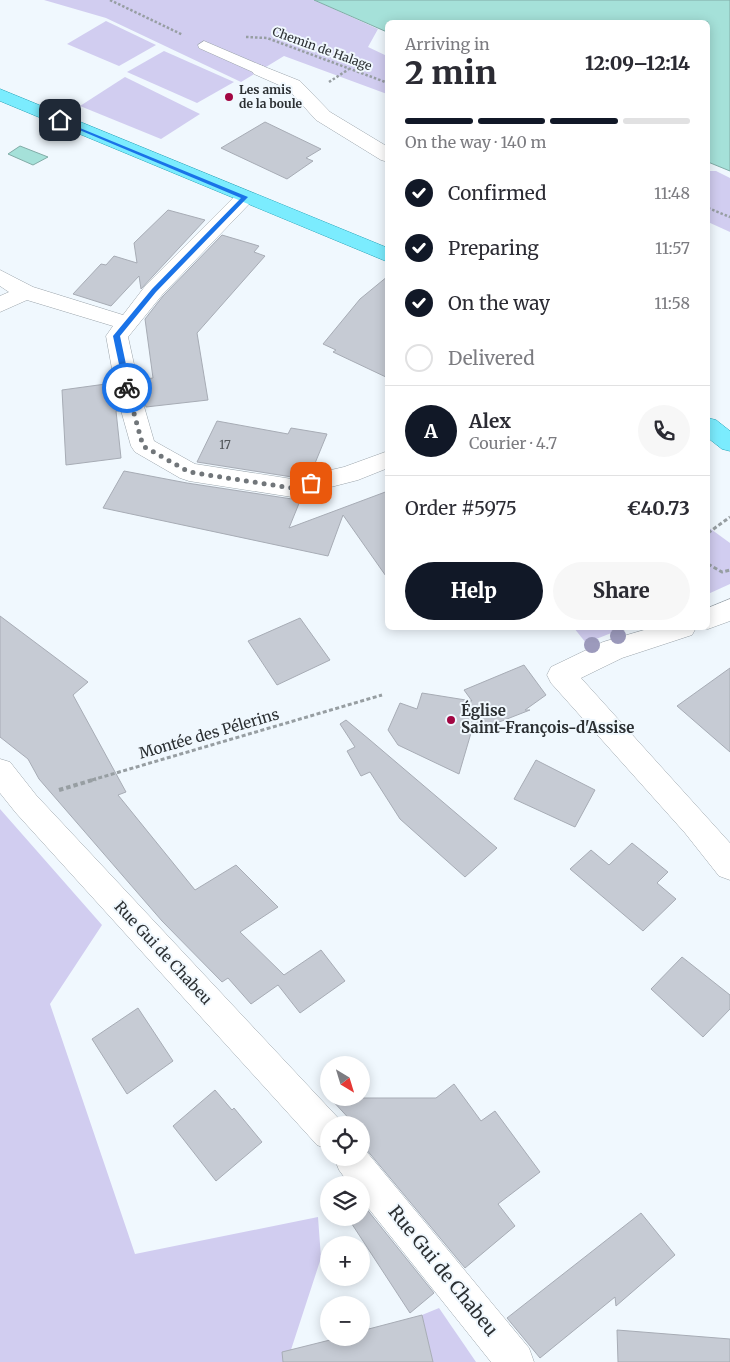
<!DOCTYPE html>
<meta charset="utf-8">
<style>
:root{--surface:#fff;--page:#f7f7f7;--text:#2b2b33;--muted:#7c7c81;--line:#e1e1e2;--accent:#111827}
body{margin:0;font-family:Merriweather,serif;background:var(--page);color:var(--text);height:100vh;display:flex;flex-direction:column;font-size:19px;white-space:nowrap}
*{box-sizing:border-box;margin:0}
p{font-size:16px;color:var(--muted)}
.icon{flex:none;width:28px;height:28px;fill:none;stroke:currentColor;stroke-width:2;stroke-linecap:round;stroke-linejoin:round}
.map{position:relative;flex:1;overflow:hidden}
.panel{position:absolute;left:385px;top:20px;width:325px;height:610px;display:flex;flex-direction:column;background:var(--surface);border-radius:8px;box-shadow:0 2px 12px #0003}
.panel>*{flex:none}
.needle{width:32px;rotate:142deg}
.controls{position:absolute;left:320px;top:1056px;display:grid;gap:10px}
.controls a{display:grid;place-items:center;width:50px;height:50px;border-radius:50%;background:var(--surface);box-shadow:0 2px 12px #0003;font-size:25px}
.pin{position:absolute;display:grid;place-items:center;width:42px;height:42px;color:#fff;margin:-21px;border-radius:10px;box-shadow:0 2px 8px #0006}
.courier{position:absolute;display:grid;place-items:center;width:50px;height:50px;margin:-25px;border:4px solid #1a73e8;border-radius:50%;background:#fff;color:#222;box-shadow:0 1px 6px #0007}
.head em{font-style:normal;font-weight:800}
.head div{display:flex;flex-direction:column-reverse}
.head{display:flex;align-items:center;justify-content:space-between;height:85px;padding:0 20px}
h1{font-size:32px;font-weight:800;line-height:38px}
.bar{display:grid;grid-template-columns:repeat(4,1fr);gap:8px 5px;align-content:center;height:60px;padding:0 20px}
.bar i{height:6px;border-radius:4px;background:var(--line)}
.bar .on{background:var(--accent)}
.bar p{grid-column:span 4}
.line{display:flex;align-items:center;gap:12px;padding:0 20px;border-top:1px solid var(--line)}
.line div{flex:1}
.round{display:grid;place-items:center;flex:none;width:52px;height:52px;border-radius:26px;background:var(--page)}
ol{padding:0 20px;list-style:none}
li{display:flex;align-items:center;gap:15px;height:55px}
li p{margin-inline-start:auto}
li .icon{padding:5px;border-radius:50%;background:var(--accent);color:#fff;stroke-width:4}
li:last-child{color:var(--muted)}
li i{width:28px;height:28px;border:2px solid var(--line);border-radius:50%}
.button{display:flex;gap:10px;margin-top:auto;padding:10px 20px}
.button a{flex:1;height:58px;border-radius:30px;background:var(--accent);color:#fff;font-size:20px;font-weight:800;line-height:58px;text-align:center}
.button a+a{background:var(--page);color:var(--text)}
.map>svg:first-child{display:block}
.green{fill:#d1cdf0}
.water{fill:#a5e1d9;stroke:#81aca7}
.building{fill:#c6cbd4;stroke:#a7acb5}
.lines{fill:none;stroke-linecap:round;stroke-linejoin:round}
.service-casing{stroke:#9ba4ab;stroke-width:1}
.minor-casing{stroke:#9ba4ab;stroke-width:1}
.primary-casing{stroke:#26a2b6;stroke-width:1}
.path-far2{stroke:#979ea2;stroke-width:2.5;stroke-dasharray:2.5 2;stroke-linecap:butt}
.path-far1{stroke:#979ea2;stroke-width:3;stroke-dasharray:4 2.5;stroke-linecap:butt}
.path{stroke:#979ea2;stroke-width:4;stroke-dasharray:4.5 3;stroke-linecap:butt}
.service{fill:#fff;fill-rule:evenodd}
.minor{fill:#fff;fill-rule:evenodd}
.primary{fill:#7becfe;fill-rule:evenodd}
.tree{fill:#9c9abc}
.route{fill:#1a73e8}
.done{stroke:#71767a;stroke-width:5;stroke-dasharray:0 9}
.poi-dot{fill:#a20642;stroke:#f0f8fe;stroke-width:2}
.labels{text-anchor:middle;stroke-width:4;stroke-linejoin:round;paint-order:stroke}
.far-street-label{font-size:12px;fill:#2c3033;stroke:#f0f8fe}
.far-poi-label{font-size:12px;font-weight:bold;fill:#2c3033;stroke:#f0f8fe;text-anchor:start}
.number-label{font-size:12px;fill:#52575b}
.poi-label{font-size:15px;font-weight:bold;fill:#2c3033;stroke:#f0f8fe;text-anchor:start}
.street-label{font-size:15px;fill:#2c3033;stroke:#f0f8fe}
.near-street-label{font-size:18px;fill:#2c3033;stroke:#f0f8fe}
</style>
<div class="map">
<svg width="730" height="1362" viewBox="0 0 730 1362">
<rect width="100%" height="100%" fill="#f0f8fe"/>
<!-- green -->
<g class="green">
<polygon points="44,0 314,0 378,29 368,47 387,56 387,94 284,56 241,82 106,18"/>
<polygon points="106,21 156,45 119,66 67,44"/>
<polygon points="164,51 234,82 197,103 127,72"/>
<polygon points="125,77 200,114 161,139 80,106"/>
<polygon points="708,171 716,171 730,178 730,232 708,222"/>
<polygon points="708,527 730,543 730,584 708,594"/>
<polygon points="574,628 624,628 586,643"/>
<polygon points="0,809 102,925 50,1004 135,1254 318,1217 321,1258 287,1362 0,1362"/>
<polygon points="439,1308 476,1362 433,1362 422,1315"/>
</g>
<!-- water -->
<g class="water">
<polygon points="314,0 730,0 730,171 708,162 708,22 388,22 387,32"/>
<polygon points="20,146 48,157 33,165 8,154"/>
</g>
<!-- building -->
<g class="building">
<polygon points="265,122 321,149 306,158 313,161 287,179 221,148"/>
<polygon points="168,210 205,220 141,289 139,276 111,306 73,294 101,264 106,265 114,256 137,263 134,243"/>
<polygon points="222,235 259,246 254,252 265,256 197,333 208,400 146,407 139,380 153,378 145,319 163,296"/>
<polygon points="388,276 388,378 333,352 336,350 323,344 360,299"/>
<polygon points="113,383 119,411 116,411 121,458 66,465 62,390"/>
<polygon points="217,421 288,434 291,428 327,434 311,473 292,477 197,462"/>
<polygon points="124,471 187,483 292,499 302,496 289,528 388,491 388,579 343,515 328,556 103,508"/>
<polygon points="0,616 88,682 73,695 126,792 118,795 195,890 236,865 278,907 240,932 284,975 321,950 345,981 300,1013 278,985 251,1004 228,978 222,982 162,921 39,779 28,759 0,737"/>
<polygon points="300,618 330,660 277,685 248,641"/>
<polygon points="524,665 546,695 525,710 530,710 471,733 459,774 398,745 388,730 400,703 417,709 422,693 472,701 464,690"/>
<polygon points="730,668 730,752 677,706"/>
<polygon points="346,720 370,740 497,848 465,877 400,819 370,772 361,776 347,751 355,747 340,724"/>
<polygon points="536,760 595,790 575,827 514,799"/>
<polygon points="632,843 668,872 657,883 676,899 643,931 570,869 591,850 609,865"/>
<polygon points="682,957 730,995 730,1009 703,1037 651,989"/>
<polygon points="138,1008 173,1061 127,1094 92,1039"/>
<polygon points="454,1084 481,1121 495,1111 540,1172 498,1204 515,1226 465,1268 361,1143 361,1125 355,1125 330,1098 436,1098"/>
<polygon points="215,1090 232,1110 234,1108 262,1142 216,1181 173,1126"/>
<polygon points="361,1202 434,1293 410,1313 348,1218 361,1218"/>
<polygon points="641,1213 675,1255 616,1306 615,1297 540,1358 507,1318"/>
<polygon points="422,1315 433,1362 283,1362 282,1352 338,1338 361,1338 361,1331"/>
<polygon points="617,1330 730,1339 730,1362 618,1362"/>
</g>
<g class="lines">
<defs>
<polygon id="service" points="204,41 265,67 267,70 265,73 255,73 199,48 198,45"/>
<g id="minor">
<polygon points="260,65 300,81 330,112 388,147 388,162 381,160 316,120 288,89 254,74 251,70 254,66"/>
<polygon points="245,191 252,193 255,197 252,201 162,295 128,337 141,396 154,441 195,464 292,479 344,467 388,451 388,468 358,480 292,497 189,481 180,478 135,452 131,446 117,396 106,336 113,326 27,300 0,312 0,296 9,292 0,286 0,270 33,287 123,315 146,285 238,193"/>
<polygon points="730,599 730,621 708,629 702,628 708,628 708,608"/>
<polygon points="651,628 696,628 692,635 622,658 581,678 730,843 730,880 719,876 685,833 551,683 547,675 551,667 603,642"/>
<polygon points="0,759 10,762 36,795 341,1121 343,1125 329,1125 329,1150 317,1145 16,813 0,793"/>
<polygon points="361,1145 529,1348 534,1362 491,1362 361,1199 361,1185 350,1185 339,1170 334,1158 361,1158"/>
</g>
<g id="primary">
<polygon points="0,89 388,248 388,262 0,101"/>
<polygon points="708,418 716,420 730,431 730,451 722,449 708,438"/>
</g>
</defs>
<!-- service casing -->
<use href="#service" class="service-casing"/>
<!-- minor casing -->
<use href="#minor" class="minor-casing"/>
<!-- primary casing -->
<use href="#primary" class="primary-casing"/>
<!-- path-far2 -->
<g class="path-far2">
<polyline points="110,0 183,35"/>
<polyline points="246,37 267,38 388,83"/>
<polyline points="329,82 349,69"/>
<polyline points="708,208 730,217"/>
</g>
<!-- path-far1 -->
<g class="path-far1">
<polyline points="708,533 730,517"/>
<polyline points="708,564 722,572 730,570"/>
<polyline points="92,780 382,695"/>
</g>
<!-- path -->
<polyline class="path" points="59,790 96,779"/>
<!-- service -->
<use href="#service" class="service"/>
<!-- minor -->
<use href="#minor" class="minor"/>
<!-- primary -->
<use href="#primary" class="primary"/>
</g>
<!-- trees -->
<g class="tree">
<circle cx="618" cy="636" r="8"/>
<circle cx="592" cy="645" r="8"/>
</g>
<!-- route -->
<polygon class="route" points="58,119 248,197 156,292 120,336 131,388 127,391 124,388 113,336 152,289 241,198 58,121"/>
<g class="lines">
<!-- done -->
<polyline class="done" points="127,388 143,446 189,472 292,488 311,483"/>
</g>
<!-- markers -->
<g class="poi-dot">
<circle cx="229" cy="97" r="5"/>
<circle cx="451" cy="720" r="5"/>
</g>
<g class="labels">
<!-- far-street labels -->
<g class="far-street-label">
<text transform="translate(322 49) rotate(20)" y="4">Chemin de Halage</text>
</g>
<!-- far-poi labels -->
<g class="far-poi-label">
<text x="239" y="94">Les amis<tspan x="239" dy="14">de la boule</tspan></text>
</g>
<!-- number labels -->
<g class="number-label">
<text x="225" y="449">17</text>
</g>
<!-- poi labels -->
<g class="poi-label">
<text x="461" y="716">Église<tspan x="461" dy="17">Saint-François-d'Assise</tspan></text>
</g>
<!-- street labels -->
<g class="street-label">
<text transform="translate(209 734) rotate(-16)" y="5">Montée des Pélerins</text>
<text transform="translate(163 953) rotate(47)" y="5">Rue Gui de Chabeu</text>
</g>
<!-- near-street labels -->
<g class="near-street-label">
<text transform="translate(443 1271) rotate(51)" y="6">Rue Gui de Chabeu</text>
</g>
</g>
</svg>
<div class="controls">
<a><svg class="needle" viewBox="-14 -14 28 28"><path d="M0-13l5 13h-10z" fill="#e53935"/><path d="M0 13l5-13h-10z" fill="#7c7c81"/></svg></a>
<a><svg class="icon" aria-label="locate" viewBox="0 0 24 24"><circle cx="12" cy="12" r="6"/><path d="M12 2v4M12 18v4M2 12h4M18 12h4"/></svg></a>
<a><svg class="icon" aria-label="layers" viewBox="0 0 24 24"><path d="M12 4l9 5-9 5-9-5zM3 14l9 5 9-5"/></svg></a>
<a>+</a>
<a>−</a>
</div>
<div class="pin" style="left:311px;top:483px;background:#ea580c"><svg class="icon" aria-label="bag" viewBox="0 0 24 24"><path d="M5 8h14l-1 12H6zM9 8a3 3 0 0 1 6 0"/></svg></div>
<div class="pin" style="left:60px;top:120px;background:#1f2937"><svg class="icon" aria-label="home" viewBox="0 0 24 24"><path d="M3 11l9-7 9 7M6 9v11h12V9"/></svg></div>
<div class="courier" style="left:127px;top:388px"><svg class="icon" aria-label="bike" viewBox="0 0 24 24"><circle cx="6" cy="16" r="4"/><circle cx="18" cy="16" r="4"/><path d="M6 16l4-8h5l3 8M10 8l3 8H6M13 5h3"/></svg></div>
<section class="panel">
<div class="head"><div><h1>2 min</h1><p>Arriving in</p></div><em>12:09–12:14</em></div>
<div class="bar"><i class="on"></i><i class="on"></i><i class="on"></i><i></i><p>On the way · 140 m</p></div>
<ol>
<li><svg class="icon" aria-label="check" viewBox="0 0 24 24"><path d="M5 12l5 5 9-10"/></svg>Confirmed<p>11:48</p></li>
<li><svg class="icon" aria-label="check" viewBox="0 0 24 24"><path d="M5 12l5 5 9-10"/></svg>Preparing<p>11:57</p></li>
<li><svg class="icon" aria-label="check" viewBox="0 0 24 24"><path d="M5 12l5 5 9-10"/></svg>On the way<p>11:58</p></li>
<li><i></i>Delivered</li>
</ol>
<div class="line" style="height:90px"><b class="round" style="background:var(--accent);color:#fff">A</b><div><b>Alex</b><p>Courier · 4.7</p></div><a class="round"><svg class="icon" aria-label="phone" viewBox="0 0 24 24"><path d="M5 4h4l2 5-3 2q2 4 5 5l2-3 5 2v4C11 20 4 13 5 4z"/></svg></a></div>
<div class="line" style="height:65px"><div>Order #5975</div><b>€40.73</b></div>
<div class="button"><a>Help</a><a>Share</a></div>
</section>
</div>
